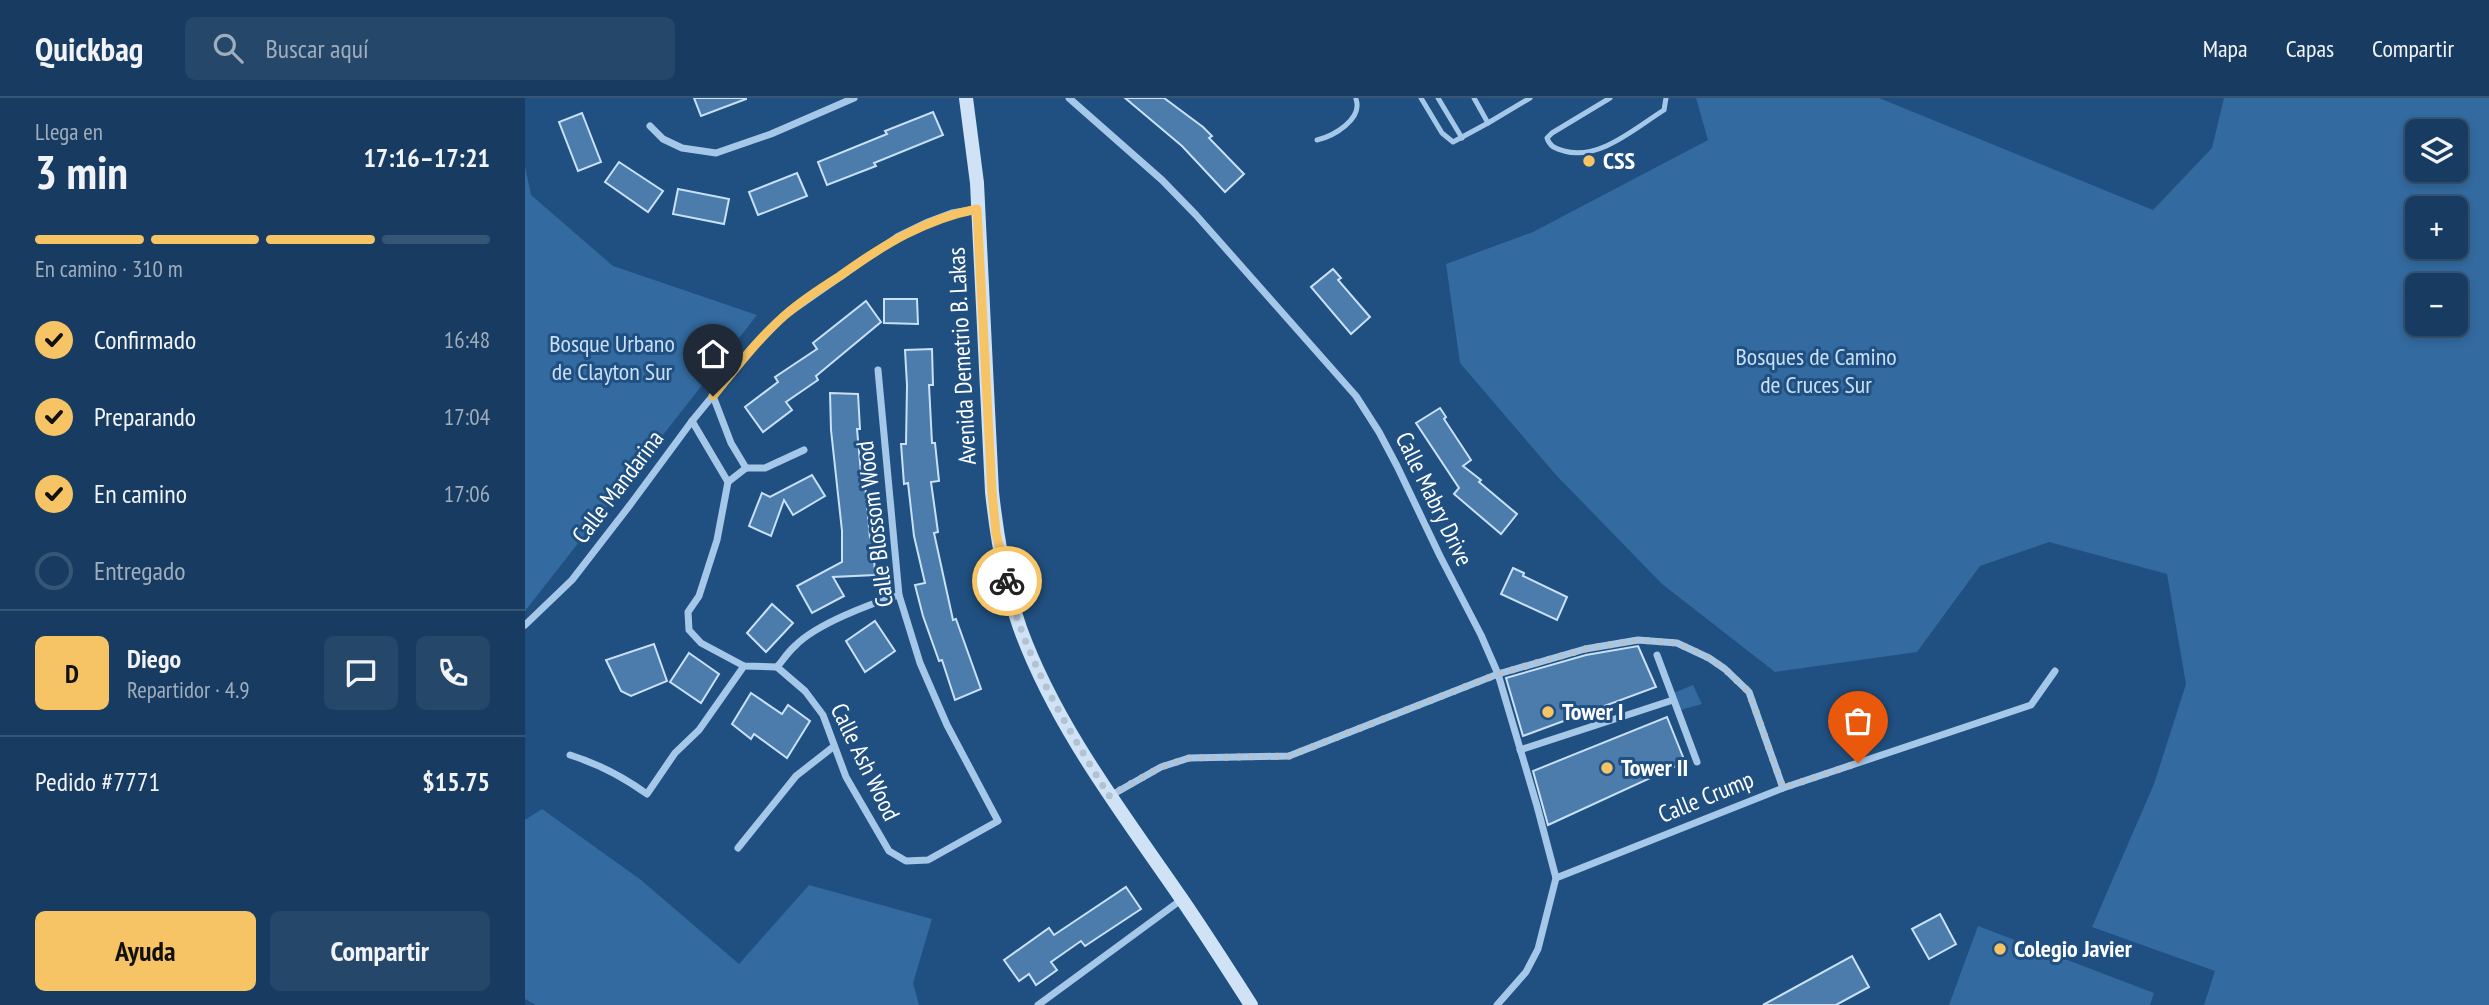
<!DOCTYPE html>
<html lang="es">
<meta charset="utf-8">
<style>
:root{--surface:#183c61;--page:#25476a;--text:#f1f3f6;--muted:#9fadbd;--line:#365676;--accent:#f6c365}
body{margin:0;font-family:"PT Sans Narrow",sans-serif;background:var(--page);color:var(--text);height:100vh;display:flex;flex-direction:column;font-size:26px;white-space:nowrap}
*{box-sizing:border-box;margin:0}
p{font-size:23px;color:var(--muted)}
.icon{flex:none;width:38px;height:38px;fill:none;stroke:currentColor;stroke-width:2;stroke-linecap:round;stroke-linejoin:round}
.map{position:relative;flex:1;overflow:hidden}
.details{display:flex;flex-direction:column;background:var(--surface);width:525px}
.details>*{flex:none}
.controls{position:absolute;left:1880px;top:21px;display:grid;gap:14px}
.controls a{display:grid;place-items:center;width:63px;height:63px;border-radius:10px;background:var(--surface);box-shadow:0 4px 10px #0003,0 0 0 2px var(--line);font-size:35px}
.pin{position:absolute;display:grid;place-items:center;width:60px;height:60px;color:#fff;margin:-72px -30px;border-radius:50% 50% 50% 0;rotate:-45deg;box-shadow:0 0 7px #0007}
.pin .icon{rotate:45deg}
.courier{position:absolute;display:grid;place-items:center;width:70px;height:70px;margin:-35px;border:5px solid #f6c365;border-radius:50%;background:#fff;color:#222;box-shadow:0 2px 9px #0007}
.headline em{font-style:normal;font-weight:700}
.headline div{display:flex;flex-direction:column-reverse}
.headline{display:flex;align-items:center;justify-content:space-between;height:119px;padding:0 35px}
h1{font-size:46px;font-weight:700;line-height:52px}
.bar{display:grid;grid-template-columns:repeat(4,1fr);gap:10px 7px;align-content:center;height:84px;padding:0 35px}
.bar i{height:9px;border-radius:5px;background:var(--line)}
.bar .on{background:var(--accent)}
.bar p{grid-column:span 4}
.line{display:flex;align-items:center;gap:18px;padding:0 35px;border-top:2px solid var(--line)}
.line div{flex:1}
.round{display:grid;place-items:center;flex:none;width:74px;height:74px;border-radius:10px;background:var(--page)}
ol{padding:0 35px;list-style:none}
li{display:flex;align-items:center;gap:21px;height:77px}
li p{margin-inline-start:auto}
li .icon{padding:7px;border-radius:50%;background:var(--accent);color:#111;stroke-width:4}
li:last-child{color:var(--muted)}
li i{width:38px;height:38px;border:4px solid var(--line);border-radius:50%}
.action{display:flex;gap:14px;margin-top:auto;padding:14px 35px}
.action a{flex:1;height:80px;border-radius:10px;background:var(--accent);color:#111;font-size:28px;font-weight:700;line-height:80px;text-align:center}
.action a+a{background:var(--page);color:var(--text)}
header{display:flex;align-items:center;gap:42px;box-sizing:border-box;height:98px;padding:0 35px;background:var(--surface);border-bottom:2px solid var(--line)}
header strong{font-size:33px}
nav{display:flex;gap:38px;margin-inline-start:auto;font-size:24px}
.search{width:490px;height:63px;background:var(--page);display:flex;align-items:center;gap:18px;box-sizing:border-box;padding:0 24px;border-radius:10px;color:var(--muted);font-size:26px}
main{display:flex;flex:1;min-height:0}
.map>svg:first-child{display:block}
.green{fill:#336a9f;fill-rule:evenodd}
.building{fill:#4c7cac;stroke:#c9e0f6;stroke-width:2}
.lines{fill:none;stroke-linecap:round;stroke-linejoin:round}
.lane{stroke:#a5c7e8;stroke-width:5}
.street{stroke:#a5c7e8;stroke-width:7}
.secondary{stroke:#d0e3f6;stroke-width:14}
.done{stroke:#b1c2d3;stroke-width:7;stroke-dasharray:0 12.6}
.route{stroke:#f6c365;stroke-width:9}
.poi-dot{fill:#f6c365;stroke:#205081;stroke-width:2.5}
.labels{text-anchor:middle;stroke-width:6;stroke-linejoin:round;paint-order:stroke}
.poi-label{font-size:24px;font-weight:bold;fill:#fff;stroke:#205081;text-anchor:start}
.park-label{font-size:24px;fill:#c9e0f6;stroke:#205081}
.street-label{font-size:24px;fill:#fff;stroke:#205081}
</style>
<header>
<strong>Quickbag</strong>
<div class="search"><svg class="icon" aria-label="search" viewBox="0 0 24 24"><circle cx="10" cy="10" r="6"/><path d="M15 15l6 6"/></svg>Buscar aquí</div>
<nav><a>Mapa</a><a>Capas</a><a>Compartir</a></nav>
</header>
<main>
<section class="details">
<div class="headline"><div><h1>3 min</h1><p>Llega en</p></div><em>17:16–17:21</em></div>
<div class="bar"><i class="on"></i><i class="on"></i><i class="on"></i><i></i><p>En camino · 310 m</p></div>
<ol>
<li><svg class="icon" aria-label="check" viewBox="0 0 24 24"><path d="M5 12l5 5 9-10"/></svg>Confirmado<p>16:48</p></li>
<li><svg class="icon" aria-label="check" viewBox="0 0 24 24"><path d="M5 12l5 5 9-10"/></svg>Preparando<p>17:04</p></li>
<li><svg class="icon" aria-label="check" viewBox="0 0 24 24"><path d="M5 12l5 5 9-10"/></svg>En camino<p>17:06</p></li>
<li><i></i>Entregado</li>
</ol>
<div class="line" style="height:126px"><b class="round" style="background:var(--accent);color:#111">D</b><div><b>Diego</b><p>Repartidor · 4.9</p></div><a class="round"><svg class="icon" aria-label="chat" viewBox="0 0 24 24"><path d="M4 5h16v11H9l-5 4z"/></svg></a><a class="round"><svg class="icon" aria-label="phone" viewBox="0 0 24 24"><path d="M5 4h4l2 5-3 2q2 4 5 5l2-3 5 2v4C11 20 4 13 5 4z"/></svg></a></div>
<div class="line" style="height:91px"><div>Pedido #7771</div><b>$15.75</b></div>
<div class="action"><a>Ayuda</a><a>Compartir</a></div>
</section>
<div class="map">
<svg width="1964" height="907" viewBox="0 0 1964 907">
<rect width="100%" height="100%" fill="#205081"/>
<!-- green -->
<g class="green">
<path d="M1171,0H1354L1628,112L1687,50L1699,0H1964V907H1679L1690,873L1567,829L1629,686L1661,586L1642,476L1524,444L1455,468L1392,554L1250,574L1137,486L1031,377L935,265L921,166L1008,134L1183,42ZM1892,33H1930V72H1892ZM1892,110H1930V149H1892ZM1892,187H1930V226H1892Z"/>
<polygon points="0,68 6,97 88,168 232,217 0,513"/>
<polygon points="1168,587 1177,606 1152,613 1146,596"/>
<polygon points="17,711 116,782 214,866 284,787 407,821 388,885 394,907 11,907 0,901 0,722"/>
<polygon points="1453,828 1629,895 1625,907 1424,907"/>
</g>
<!-- building -->
<g class="building">
<polygon points="169,0 221,0 221,1 176,18"/>
<polygon points="600,0 639,0 678,29 687,38 684,40 719,76 700,94 657,48"/>
<polygon points="408,14 418,37 349,65 351,68 302,87 293,64 362,36 360,33"/>
<polygon points="57,15 76,64 53,73 34,24"/>
<polygon points="94,64 138,93 123,114 80,84"/>
<polygon points="272,75 282,98 233,117 224,94"/>
<polygon points="153,91 204,101 199,126 148,116"/>
<polygon points="808,171 816,180 813,182 845,219 826,236 786,189"/>
<polygon points="359,201 392,201 393,226 359,225"/>
<polygon points="341,203 356,224 291,278 293,282 261,304 267,312 238,334 220,309 253,284 250,279 292,251 288,245"/>
<polygon points="407,251 408,287 404,287 407,345 410,345 414,383 406,384 413,434 409,435 428,522 431,521 456,591 430,602 417,562 414,563 398,518 390,487 400,485 389,438 383,385 379,386 376,346 381,346 382,287 380,252"/>
<polygon points="305,295 333,296 335,331 332,331 337,386 340,386 345,440 348,440 350,477 308,479 319,498 287,515 272,488 317,464 317,433 306,332"/>
<polygon points="915,310 921,319 919,321 946,362 938,368 956,382 954,384 992,416 976,436 929,396 934,390 891,325"/>
<polygon points="287,377 300,398 268,417 259,402 246,438 224,428 237,395 245,399"/>
<polygon points="988,470 999,475 998,478 1042,499 1032,522 976,496"/>
<polygon points="247,506 268,525 241,554 222,535"/>
<polygon points="350,523 370,553 340,574 321,543"/>
<polygon points="129,546 142,583 106,598 96,593 81,562"/>
<polygon points="1113,548 1131,589 998,638 981,580 1061,557"/>
<polygon points="164,555 194,576 176,605 145,584"/>
<polygon points="226,595 257,616 263,607 285,623 262,660 229,636 226,641 207,626"/>
<polygon points="1142,619 1160,664 1023,727 1008,673"/>
<polygon points="601,789 616,811 560,848 556,843 526,864 532,872 511,887 504,876 494,883 479,862 524,830 529,837"/>
<polygon points="1415,816 1431,846 1404,861 1387,831"/>
<polygon points="1327,858 1344,889 1311,907 1238,907"/>
</g>
<g class="lines">
<!-- lane -->
<g class="lane">
<polyline points="896,0 917,35 928,44 963,25"/>
<polyline points="913,0 937,40"/>
<polyline points="949,0 963,25 1005,0"/>
<path d="M1085,0L1027,35L1022,40C1025,49 1030,50 1039,53C1074,63 1110,30 1139,12L1141,0"/>
<path d="M792,42C809,38 838,21 831,1"/>
</g>
<!-- street -->
<g class="street">
<polyline points="544,0 637,82 671,117 831,298 854,334 872,368 915,458 956,537 973,576 1012,708 1031,780 1013,851 1001,874 972,907"/>
<polyline points="125,28 138,41 157,50 191,55 246,36 329,0"/>
<polyline points="188,298 206,345 221,370"/>
<polyline points="167,323 203,384"/>
<polyline points="221,370 203,384 192,442 174,498 163,514 164,532 176,545 219,568 252,569"/>
<polyline points="221,370 240,370 279,352"/>
<polyline points="0,527 47,482 105,407 167,323 224,254 258,219 372,139 403,124 427,115 452,111"/>
<polyline points="1132,557 1172,664"/>
<polyline points="252,569 280,593 298,617 321,679 364,753 381,763 403,762 473,723 422,627 395,565 374,497 353,272"/>
<path d="M252,569C258,562 263,554 270,548C291,526 345,506 374,497"/>
<polyline points="995,652 1148,602"/>
<path d="M45,657C74,666 97,678 122,696L150,655L174,632L219,568"/>
<polyline points="585,698 636,669 664,660 764,658 973,576 1060,551 1113,542 1152,545 1184,560 1200,571 1224,594 1258,690"/>
<polyline points="213,750 271,678 308,649"/>
<polyline points="1031,780 1258,690 1506,607 1530,573"/>
<polyline points="513,907 656,802"/>
</g>
<!-- secondary -->
<path class="secondary" d="M441,0L452,85L467,394C472,440 480,487 495,530C531,629 597,714 656,800C680,835 703,871 726,907"/>
</g>
<g class="lines">
<!-- done -->
<path class="done" d="M482,483C499,561 543,630 584,698L636,669L664,660L764,658L973,576L1060,551L1113,542L1152,545L1184,560L1200,571L1224,594L1258,690L1333,665"/>
<!-- route -->
<path class="route" d="M188,298C210,271 232,242 259,218C276,203 296,190 315,178C358,147 400,121 452,111L467,394L471,435L482,483"/>
</g>
<!-- markers -->
<g class="poi-dot">
<circle cx="1064" cy="63" r="7"/>
<circle cx="1023" cy="614" r="7"/>
<circle cx="1082" cy="670" r="7"/>
<circle cx="1475" cy="851" r="7"/>
</g>
<g class="labels">
<!-- poi labels -->
<g class="poi-label">
<text x="1078" y="71">CSS</text>
<text x="1037" y="622">Tower I</text>
<text x="1096" y="678">Tower II</text>
<text x="1489" y="859">Colegio Javier</text>
</g>
<!-- park labels -->
<g class="park-label">
<text x="87" y="254">Bosque Urbano<tspan x="87" dy="28">de Clayton Sur</tspan></text>
<text x="1291" y="267">Bosques de Camino<tspan x="1291" dy="28">de Cruces Sur</tspan></text>
</g>
<!-- street labels -->
<g class="street-label">
<text transform="translate(437 258) rotate(-93)" y="8">Avenida Demetrio B. Lakas</text>
<text transform="translate(93 389) rotate(-53)" y="8">Calle Mandarina</text>
<text transform="translate(909 401) rotate(64)" y="8">Calle Mabry Drive</text>
<text transform="translate(350 426) rotate(-97)" y="8">Calle Blossom Wood</text>
<text transform="translate(340 664) rotate(64)" y="8">Calle Ash Wood</text>
<text transform="translate(1181 699) rotate(-22)" y="8">Calle Crump</text>
</g>
</g>
</svg>
<div class="controls">
<a><svg class="icon" aria-label="layers" viewBox="0 0 24 24"><path d="M12 4l9 5-9 5-9-5zM3 14l9 5 9-5"/></svg></a>
<a>+</a>
<a>−</a>
</div>
<div class="pin" style="left:1333px;top:665px;background:#ea580c"><svg class="icon" aria-label="bag" viewBox="0 0 24 24"><path d="M5 8h14l-1 12H6zM9 8a3 3 0 0 1 6 0"/></svg></div>
<div class="pin" style="left:188px;top:298px;background:#1f2937"><svg class="icon" aria-label="home" viewBox="0 0 24 24"><path d="M3 11l9-7 9 7M6 9v11h12V9"/></svg></div>
<div class="courier" style="left:482px;top:483px"><svg class="icon" aria-label="bike" viewBox="0 0 24 24"><circle cx="6" cy="16" r="4"/><circle cx="18" cy="16" r="4"/><path d="M6 16l4-8h5l3 8M10 8l3 8H6M13 5h3"/></svg></div>
</div>
</main>
